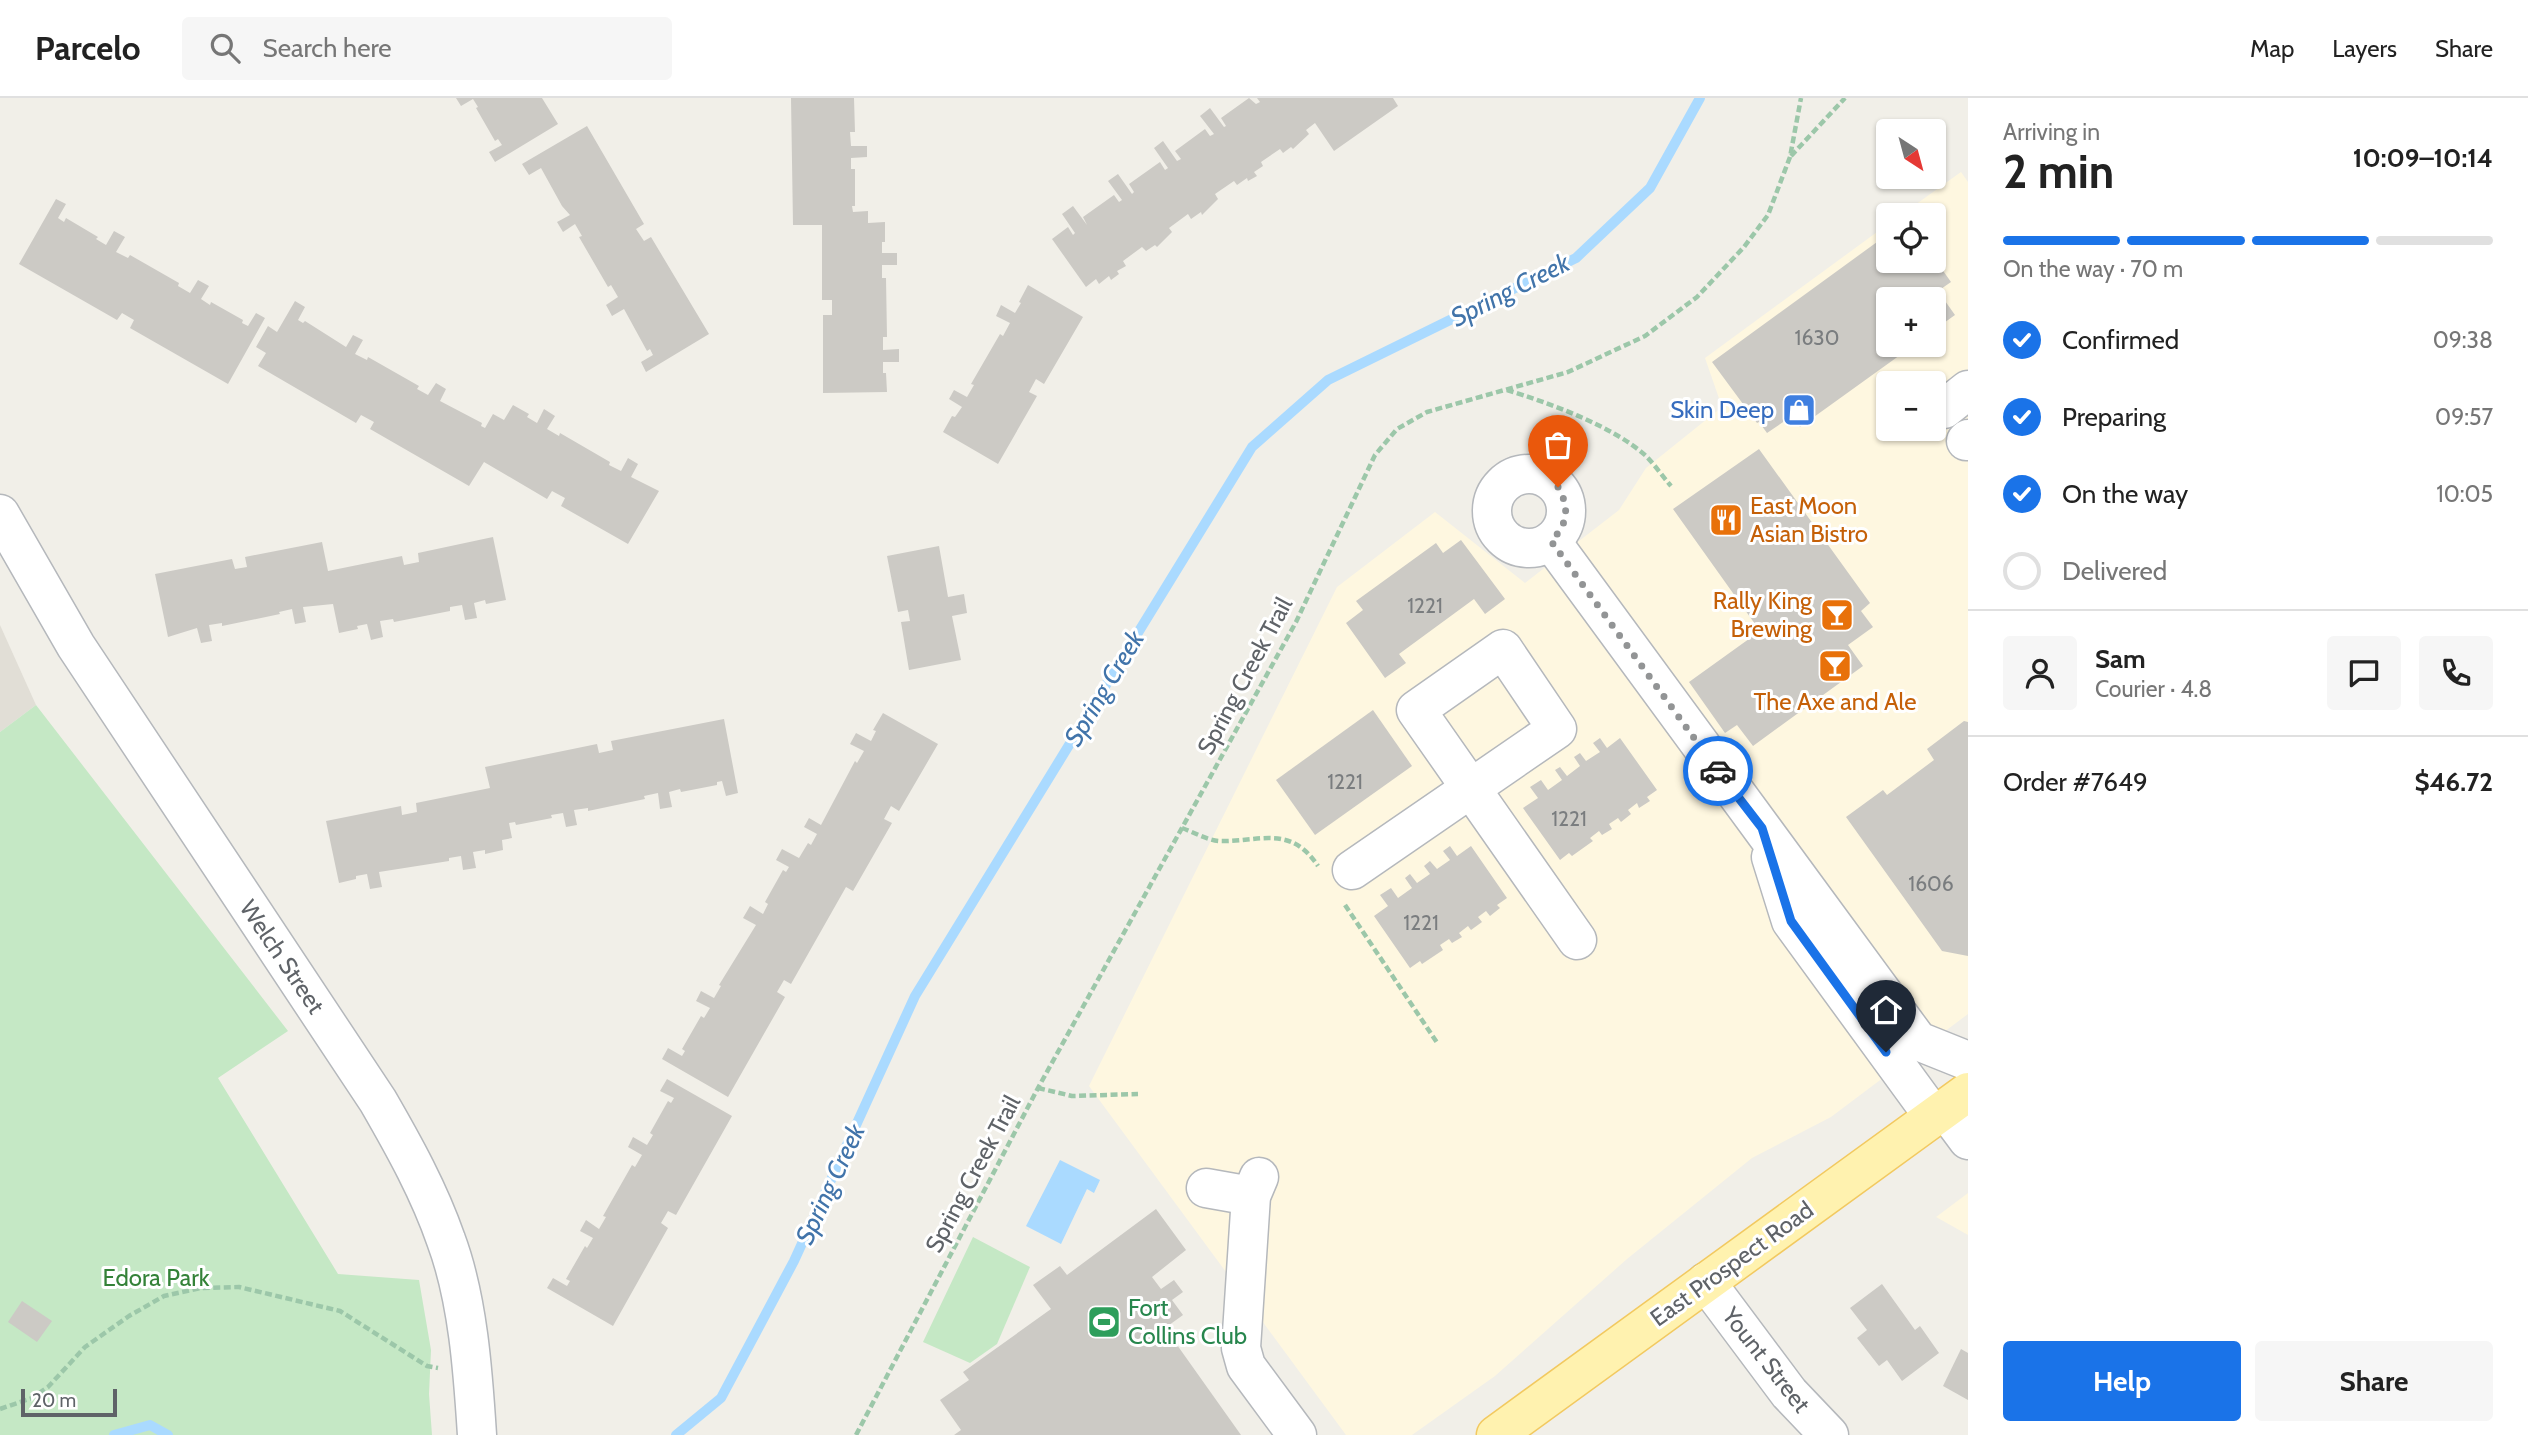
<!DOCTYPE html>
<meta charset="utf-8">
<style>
:root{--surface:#fff;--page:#f6f6f6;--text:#222;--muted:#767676;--line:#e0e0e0;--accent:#1a73e8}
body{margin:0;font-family:Cabin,sans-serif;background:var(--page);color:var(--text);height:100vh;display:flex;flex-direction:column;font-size:26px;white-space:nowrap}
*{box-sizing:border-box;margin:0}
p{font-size:23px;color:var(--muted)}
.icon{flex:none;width:38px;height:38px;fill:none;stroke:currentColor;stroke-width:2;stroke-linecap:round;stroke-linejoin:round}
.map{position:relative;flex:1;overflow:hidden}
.details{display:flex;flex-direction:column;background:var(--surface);width:560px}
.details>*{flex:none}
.needle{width:46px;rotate:144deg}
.buttons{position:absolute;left:1876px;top:21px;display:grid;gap:14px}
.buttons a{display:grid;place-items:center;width:70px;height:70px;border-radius:7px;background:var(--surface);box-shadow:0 2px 5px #0004;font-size:35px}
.scale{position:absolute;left:21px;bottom:18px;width:96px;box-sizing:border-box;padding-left:7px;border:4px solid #5f6368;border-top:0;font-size:19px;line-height:24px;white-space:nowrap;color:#5f6368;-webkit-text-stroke:5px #fff;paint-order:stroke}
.pin{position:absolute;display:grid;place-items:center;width:60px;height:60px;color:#fff;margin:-72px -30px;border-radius:50% 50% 50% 0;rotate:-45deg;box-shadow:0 0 7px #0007}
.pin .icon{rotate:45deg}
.courier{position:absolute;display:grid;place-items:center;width:70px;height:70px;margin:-35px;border:5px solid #1a73e8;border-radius:50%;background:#fff;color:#222;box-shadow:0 2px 9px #0007}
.overview em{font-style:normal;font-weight:800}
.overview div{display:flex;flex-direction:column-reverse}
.overview{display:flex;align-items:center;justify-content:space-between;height:119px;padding:0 35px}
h1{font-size:46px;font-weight:800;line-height:52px}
.bar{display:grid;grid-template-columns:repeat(4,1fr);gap:10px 7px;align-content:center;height:84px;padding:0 35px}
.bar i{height:9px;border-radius:5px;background:var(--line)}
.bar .on{background:var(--accent)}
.bar p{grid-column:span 4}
.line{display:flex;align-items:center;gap:18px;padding:0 35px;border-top:2px solid var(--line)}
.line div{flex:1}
.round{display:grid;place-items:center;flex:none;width:74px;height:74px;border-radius:7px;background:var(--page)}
ol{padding:0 35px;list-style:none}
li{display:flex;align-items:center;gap:21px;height:77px}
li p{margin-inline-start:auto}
li .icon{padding:7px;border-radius:50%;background:var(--accent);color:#fff;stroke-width:4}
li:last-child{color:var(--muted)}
li i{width:38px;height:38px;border:4px solid var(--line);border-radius:50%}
.primary-button{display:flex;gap:14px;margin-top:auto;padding:14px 35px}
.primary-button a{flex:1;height:80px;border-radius:7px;background:var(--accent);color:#fff;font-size:28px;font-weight:800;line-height:80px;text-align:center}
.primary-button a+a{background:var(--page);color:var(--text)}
header{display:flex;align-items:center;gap:42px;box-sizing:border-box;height:98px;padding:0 35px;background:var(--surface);border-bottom:2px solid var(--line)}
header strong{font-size:33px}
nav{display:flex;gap:38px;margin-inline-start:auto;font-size:24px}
.search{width:490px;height:63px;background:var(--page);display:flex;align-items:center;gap:18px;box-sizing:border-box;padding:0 24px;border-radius:7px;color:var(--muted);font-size:26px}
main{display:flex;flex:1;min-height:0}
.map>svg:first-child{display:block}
.commercial{fill:#fef7e0;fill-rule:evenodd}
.education{fill:#e1ded6}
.green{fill:#c5e8c5}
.water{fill:#aadaff}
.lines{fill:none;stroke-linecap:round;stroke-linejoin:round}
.stream{stroke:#aadaff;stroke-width:10}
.building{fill:#cccac5}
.minor-casing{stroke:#b5b8bc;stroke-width:41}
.major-casing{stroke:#f2c960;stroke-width:41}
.path{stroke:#9cc7a9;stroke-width:4.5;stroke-dasharray:7 3.5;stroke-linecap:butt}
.minor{stroke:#fff;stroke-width:38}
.major{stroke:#fff2af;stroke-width:38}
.done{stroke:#929495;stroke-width:7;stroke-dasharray:0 12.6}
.route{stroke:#1a73e8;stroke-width:9}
.labels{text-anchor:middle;stroke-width:6;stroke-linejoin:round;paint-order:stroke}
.number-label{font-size:21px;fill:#7a7d7f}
.shop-label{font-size:24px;fill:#366cbe;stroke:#fff;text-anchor:end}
.food-label{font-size:24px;fill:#c56008;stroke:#fff;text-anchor:start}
.street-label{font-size:24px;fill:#5f6368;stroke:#fff}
.park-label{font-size:24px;fill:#348238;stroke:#fff}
.leisure-label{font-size:24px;fill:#27864d;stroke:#fff;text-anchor:start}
.water-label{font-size:26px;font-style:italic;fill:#4174aa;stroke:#fff}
</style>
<header>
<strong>Parcelo</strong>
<div class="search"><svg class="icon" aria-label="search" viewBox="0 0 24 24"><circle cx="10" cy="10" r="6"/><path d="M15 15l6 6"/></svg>Search here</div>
<nav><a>Map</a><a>Layers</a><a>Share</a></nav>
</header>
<main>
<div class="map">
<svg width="1968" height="1337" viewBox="0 0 1968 1337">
<rect width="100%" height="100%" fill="#f1efe8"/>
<!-- commercial -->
<g class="commercial">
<path d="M1961,74L1968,84V916L1831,1019L1752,1060L1627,1161L1495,1278L1412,1337H1346L1089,988L1337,489L1435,414L1525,485L1619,412L1646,370L1722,309L1705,260L1888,126V163H1934V117H1901ZM1888,201H1934V247H1888ZM1888,285H1934V331H1888Z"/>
<polygon points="1968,1095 1968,1137 1936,1119"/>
</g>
<!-- education -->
<polygon class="education" points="0,527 36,607 0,634"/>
<!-- green -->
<g class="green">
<polygon points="36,607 288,933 218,980 338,1176 419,1182 431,1252 429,1296 432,1337 0,1337 0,634"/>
<polygon points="973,1139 1030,1169 997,1246 970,1265 923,1244"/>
</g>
<!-- water -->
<polygon class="water" points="1060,1062 1100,1082 1094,1095 1087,1091 1061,1146 1026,1128"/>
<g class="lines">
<!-- stream -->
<g class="stream">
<polyline points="114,1337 150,1327 168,1337"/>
<polyline points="676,1337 721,1300 794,1163 915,898 1252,349 1328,282 1576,160 1650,90 1700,0"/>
</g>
</g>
<!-- building -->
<g class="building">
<polygon points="456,0 542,0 558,26 495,64 489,54 502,47 498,41 495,43 476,10 478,9 473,1 461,8"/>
<polygon points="791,0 854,0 855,34 850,34 851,48 867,48 867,59 851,60 851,71 855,71 855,108 852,108 853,114 868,113 868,125 885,124 885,144 882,144 882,155 897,155 897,167 882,167 882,180 886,180 887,239 883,239 883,252 899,251 899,264 883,264 883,275 886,275 887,294 823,295 823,217 832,217 832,202 822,202 822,127 793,127"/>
<polygon points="1249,0 1256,6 1260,4 1257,0 1393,0 1398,8 1334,53 1315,25 1306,32 1309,36 1293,51 1291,49 1283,55 1280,51 1261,64 1263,68 1254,74 1257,78 1248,83 1247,80 1237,87 1234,83 1215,96 1218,101 1202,117 1201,114 1191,121 1188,116 1169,130 1172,134 1157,149 1155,147 1146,153 1142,149 1123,163 1126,168 1117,173 1119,176 1111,182 1109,178 1099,186 1096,181 1086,189 1052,141 1068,129 1073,137 1075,135 1062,116 1073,108 1087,127 1083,119 1114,97 1119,104 1122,102 1108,83 1118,76 1132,96 1134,94 1129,86 1160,64 1165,72 1168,70 1154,50 1163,43 1177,63 1181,61 1175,53 1205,31 1210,38 1214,36 1200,18 1210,10 1224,29 1226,28 1221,20"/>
<polygon points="587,28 644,126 636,131 644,143 651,139 709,236 646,274 641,264 653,257 650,251 647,253 624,211 612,218 606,207 618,199 611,187 608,189 579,139 582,138 575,126 563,134 557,124 570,117 562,108 541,70 529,77 522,66"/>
<polygon points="56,101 66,106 58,120 64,124 66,120 98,139 96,141 106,147 114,133 125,139 116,154 128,160 130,157 179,185 178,188 190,195 198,182 209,188 201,201 210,207 211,204 243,222 242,225 248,228 256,215 265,220 228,286 130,230 134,222 122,215 117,222 19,166"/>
<polygon points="1888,136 1888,163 1934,163 1934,160 1951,184 1938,193 1955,217 1934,232 1934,201 1888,201 1888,247 1914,247 1800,329 1792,318 1767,335 1759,324 1757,325 1712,264"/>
<polygon points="1028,187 1083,219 1044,286 1036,281 1029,294 1037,298 998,366 943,334 952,318 955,319 962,309 949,301 954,292 967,299 974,287 971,286 1000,236 1003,238 1010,225 996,218 1001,207 1015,215 1021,205 1019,204"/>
<polygon points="295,203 305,209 298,222 303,225 305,223 346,249 353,237 363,242 355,256 367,262 368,259 419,288 417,291 428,297 436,285 446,291 440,303 482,325 481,328 485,330 493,316 504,322 513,307 529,316 527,319 537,325 544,311 555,318 547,331 559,338 560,335 610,364 609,367 621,373 628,360 638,366 631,379 659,393 628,446 561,408 565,400 552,393 547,401 484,364 469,388 370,331 374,324 361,317 356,325 258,268 266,255 256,249 268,228 277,234"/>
<polygon points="1759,351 1870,505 1861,513 1873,529 1848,547 1863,568 1753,648 1737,627 1725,635 1689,584 1760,533 1673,411"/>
<polygon points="493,439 506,502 486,506 485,502 474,505 477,520 465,522 462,507 450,509 450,513 394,524 393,521 380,523 383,539 371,542 367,526 357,528 358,531 339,535 333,506 303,509 306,524 295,526 292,511 279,514 280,516 222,528 222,525 209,527 212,543 201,545 197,530 168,539 155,476 232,461 235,471 247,469 245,459 322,444 328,473 402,458 404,467 419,464 418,455"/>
<polygon points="1461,442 1505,501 1485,516 1474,501 1399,556 1406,565 1385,580 1346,525 1363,512 1356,503 1436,445 1443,455"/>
<polygon points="939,448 948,499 964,496 967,515 952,518 961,562 909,572 901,524 910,523 908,512 898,514 887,458"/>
<polygon points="1373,612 1412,668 1315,737 1276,682"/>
<polygon points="883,615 938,646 899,713 891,708 884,721 892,725 853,793 846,789 791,886 784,882 777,894 785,899 728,999 662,961 668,950 682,958 685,953 682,951 701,918 704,920 710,910 696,903 701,893 714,900 721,888 719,887 756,827 743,820 750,808 763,816 768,806 765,804 783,772 786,774 789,769 776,762 782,751 799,760 808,745 811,747 817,736 804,729 809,720 821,727 855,663 857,665 864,653 850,646 856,635 871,643 876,633 873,632"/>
<polygon points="724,621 738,695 726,698 722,683 717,684 717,687 681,694 680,691 669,694 672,709 660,711 658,695 644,698 645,701 588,713 588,710 574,712 577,727 566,729 563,715 551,717 552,720 516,727 515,724 509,725 512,740 502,742 503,752 485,756 485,752 473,754 476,770 463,772 461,758 449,760 449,763 379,774 382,789 370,791 367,776 356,778 356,781 339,785 326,723 401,708 402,717 417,714 416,705 490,690 485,669 597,646 599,655 613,652 611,643"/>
<polygon points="1964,623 1968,624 1968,858 1942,853 1846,719 1883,692 1887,697 1934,662 1927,651"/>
<polygon points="1600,640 1607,650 1620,640 1657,692 1647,699 1650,703 1639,710 1637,705 1628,712 1631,716 1621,724 1618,720 1609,726 1612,731 1602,737 1599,733 1590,740 1593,743 1572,758 1569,755 1560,762 1523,710 1538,700 1530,689 1541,682 1548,692 1562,682 1555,672 1560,669 1567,678 1580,668 1574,659 1580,655 1586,663 1600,654 1593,645"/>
<polygon points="1450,748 1457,758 1471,748 1507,800 1497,807 1500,810 1490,818 1486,813 1478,819 1482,824 1471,832 1468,828 1459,835 1462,839 1452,845 1449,841 1440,847 1443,852 1422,866 1420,863 1410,870 1374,818 1388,808 1380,797 1391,790 1398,800 1412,790 1405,780 1410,776 1417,785 1430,776 1424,768 1430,763 1437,771 1450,762 1443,753"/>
<polygon points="667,981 732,1018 676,1117 668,1113 661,1125 668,1130 613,1228 547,1190 553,1180 567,1188 570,1183 566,1181 585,1148 587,1150 593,1140 580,1133 586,1122 599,1131 606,1119 603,1118 632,1067 635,1069 642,1057 628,1049 633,1039 647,1047 653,1037 650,1035 668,1003 671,1005 674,1000 660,993"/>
<polygon points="1156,1111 1186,1152 1152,1179 1161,1191 1174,1182 1183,1194 1172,1202 1183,1217 1165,1230 1241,1337 954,1337 961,1332 940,1302 969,1282 963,1274 1051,1211 1033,1187 1060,1168 1067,1177"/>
<polygon points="1882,1186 1915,1232 1920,1228 1939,1255 1902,1283 1887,1262 1879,1268 1857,1240 1867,1232 1850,1210"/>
<polygon points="22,1203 52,1223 37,1244 8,1224"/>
<polygon points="1961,1251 1968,1255 1968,1302 1943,1288"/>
</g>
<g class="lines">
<defs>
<g id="minor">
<polyline points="1944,311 1968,292"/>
<polyline points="1966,343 1968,341"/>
<circle cx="1529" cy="413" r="37"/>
<path d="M0,416L76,548L378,1003C404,1048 429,1093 446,1142C468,1201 473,1274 477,1337"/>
<polyline points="1551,443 1918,943 1968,963"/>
<polyline points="1771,759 1791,823 1934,1019"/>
<polyline points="1352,772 1557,631 1503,551 1416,612 1577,842"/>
<polyline points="1945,1011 1968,1042"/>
<polyline points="1259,1079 1251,1098 1241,1250 1246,1268 1297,1337"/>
<polyline points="1206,1090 1251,1098"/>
<polyline points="1706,1184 1789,1295 1829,1337"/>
</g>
<polyline id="major" points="1496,1337 1968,994"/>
</defs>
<!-- minor casing -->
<use href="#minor" class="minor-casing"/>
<!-- major casing -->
<use href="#major" class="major-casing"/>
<!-- path -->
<g class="path">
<polyline points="1791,58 1845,0"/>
<path d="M1507,292C1549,305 1613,328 1646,358C1655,367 1663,379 1671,388"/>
<path d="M1182,730C1193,734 1207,742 1219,743C1260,744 1290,726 1318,768"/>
<polyline points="1345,807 1438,946"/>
<polyline points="1038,990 1072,998 1138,996"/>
<polyline points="0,1311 32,1300 48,1289 85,1249 129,1218 164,1198 201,1190 239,1189 340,1213 427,1268 438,1270"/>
<polyline points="856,1337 1038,990 1296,524 1375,357 1397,331 1427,314 1568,274 1645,238 1697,199 1744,149 1768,117 1790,59 1801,0"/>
</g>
<!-- minor -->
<use href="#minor" class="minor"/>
<!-- major -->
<use href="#major" class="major"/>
</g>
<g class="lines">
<!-- done -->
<path class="done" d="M1558,389C1570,410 1568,426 1551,443L1718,673"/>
<!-- route -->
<polyline class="route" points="1718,673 1762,730 1791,823 1886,954"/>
</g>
<!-- icons -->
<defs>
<symbol id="shop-square" viewBox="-11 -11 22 22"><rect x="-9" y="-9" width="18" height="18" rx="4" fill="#3f7fe0" stroke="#fff"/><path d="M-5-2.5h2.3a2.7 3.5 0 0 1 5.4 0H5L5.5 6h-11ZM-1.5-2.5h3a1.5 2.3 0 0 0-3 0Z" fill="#fff"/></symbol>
<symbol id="restaurant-square" viewBox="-11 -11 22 22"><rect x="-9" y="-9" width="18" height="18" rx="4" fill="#e8710a" stroke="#fff"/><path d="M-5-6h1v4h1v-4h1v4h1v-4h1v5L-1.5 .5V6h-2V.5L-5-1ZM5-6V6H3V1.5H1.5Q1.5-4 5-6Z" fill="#fff"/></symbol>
<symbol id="bar-square" viewBox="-11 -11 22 22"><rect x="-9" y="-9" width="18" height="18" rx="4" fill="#e8710a" stroke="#fff"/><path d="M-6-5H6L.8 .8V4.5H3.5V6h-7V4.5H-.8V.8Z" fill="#fff"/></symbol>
<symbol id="stadium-square" viewBox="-11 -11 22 22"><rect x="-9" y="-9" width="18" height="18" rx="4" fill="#2e9e5b" stroke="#fff"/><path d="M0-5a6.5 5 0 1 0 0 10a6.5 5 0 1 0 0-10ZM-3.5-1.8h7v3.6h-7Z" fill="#fff"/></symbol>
</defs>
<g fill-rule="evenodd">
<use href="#shop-square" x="1780" y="293" width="38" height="38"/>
<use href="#restaurant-square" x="1707" y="403" width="38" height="38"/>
<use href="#bar-square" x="1818" y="498" width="38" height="38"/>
<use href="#bar-square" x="1816" y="549" width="38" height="38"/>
<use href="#stadium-square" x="1085" y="1205" width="38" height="38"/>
</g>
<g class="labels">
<!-- number labels -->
<g class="number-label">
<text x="1817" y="247">1630</text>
<text x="1425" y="515">1221</text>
<text x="1345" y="691">1221</text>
<text x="1569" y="728">1221</text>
<text x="1931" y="793">1606</text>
<text x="1421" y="832">1221</text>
</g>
<!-- shop labels -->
<g class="shop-label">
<text x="1774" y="320">Skin Deep</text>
</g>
<!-- food labels -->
<g class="food-label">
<text x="1750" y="416">East Moon<tspan x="1750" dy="28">Asian Bistro</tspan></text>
<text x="1812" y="511" text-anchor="end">Rally King<tspan x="1812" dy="28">Brewing</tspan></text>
<text x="1835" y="612" text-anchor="middle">The Axe and Ale</text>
</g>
<!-- street labels -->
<g class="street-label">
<text transform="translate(1245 578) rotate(-62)" y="8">Spring Creek Trail</text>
<text transform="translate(282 859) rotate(56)" y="8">Welch Street</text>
<text transform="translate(973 1076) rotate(-62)" y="8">Spring Creek Trail</text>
<text transform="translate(1732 1166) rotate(-36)" y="8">East Prospect Road</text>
<text transform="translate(1766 1262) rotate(52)" y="8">Yount Street</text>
</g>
<!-- park labels -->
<g class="park-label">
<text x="156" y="1188">Edora Park</text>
</g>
<!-- leisure labels -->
<g class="leisure-label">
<text x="1128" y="1218">Fort<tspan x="1128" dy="28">Collins Club</tspan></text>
</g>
<!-- water labels -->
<g class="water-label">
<text transform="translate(1510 192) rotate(-27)" y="9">Spring Creek</text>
<text transform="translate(1104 590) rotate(-59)" y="9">Spring Creek</text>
<text transform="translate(830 1086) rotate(-65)" y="9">Spring Creek</text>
</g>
</g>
</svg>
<div class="buttons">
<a><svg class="needle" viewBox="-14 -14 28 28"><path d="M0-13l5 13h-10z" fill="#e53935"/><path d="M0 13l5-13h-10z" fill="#767676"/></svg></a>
<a><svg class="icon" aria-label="locate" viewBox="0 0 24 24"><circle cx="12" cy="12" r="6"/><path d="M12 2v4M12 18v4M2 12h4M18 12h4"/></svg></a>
<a>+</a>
<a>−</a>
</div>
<div class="scale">20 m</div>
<div class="pin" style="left:1558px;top:389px;background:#ea580c"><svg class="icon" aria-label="bag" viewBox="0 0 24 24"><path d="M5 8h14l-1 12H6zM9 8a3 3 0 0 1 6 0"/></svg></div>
<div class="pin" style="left:1886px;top:954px;background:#1f2937"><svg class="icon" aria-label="home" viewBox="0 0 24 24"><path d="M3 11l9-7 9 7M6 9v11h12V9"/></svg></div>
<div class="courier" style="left:1718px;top:673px"><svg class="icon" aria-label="car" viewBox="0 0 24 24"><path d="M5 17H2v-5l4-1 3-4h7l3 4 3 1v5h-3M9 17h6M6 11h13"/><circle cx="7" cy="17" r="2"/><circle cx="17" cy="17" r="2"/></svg></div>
</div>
<section class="details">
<div class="overview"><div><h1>2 min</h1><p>Arriving in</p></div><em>10:09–10:14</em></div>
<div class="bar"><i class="on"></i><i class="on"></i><i class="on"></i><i></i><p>On the way · 70 m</p></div>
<ol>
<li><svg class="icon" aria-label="check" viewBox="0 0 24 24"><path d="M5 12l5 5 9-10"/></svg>Confirmed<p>09:38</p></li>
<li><svg class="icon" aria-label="check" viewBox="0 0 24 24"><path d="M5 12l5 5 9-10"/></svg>Preparing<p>09:57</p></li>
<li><svg class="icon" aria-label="check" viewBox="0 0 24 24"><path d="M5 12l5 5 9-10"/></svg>On the way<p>10:05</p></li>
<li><i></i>Delivered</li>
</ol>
<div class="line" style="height:126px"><a class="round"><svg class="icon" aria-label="person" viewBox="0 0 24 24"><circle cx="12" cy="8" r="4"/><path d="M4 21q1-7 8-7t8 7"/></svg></a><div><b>Sam</b><p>Courier · 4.8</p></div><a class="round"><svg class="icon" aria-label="chat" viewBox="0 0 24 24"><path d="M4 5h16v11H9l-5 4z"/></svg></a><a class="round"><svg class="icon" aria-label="phone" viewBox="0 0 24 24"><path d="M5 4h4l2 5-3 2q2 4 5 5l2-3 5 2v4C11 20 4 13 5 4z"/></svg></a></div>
<div class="line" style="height:91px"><div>Order #7649</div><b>$46.72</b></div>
<div class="primary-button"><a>Help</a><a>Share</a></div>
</section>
</main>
